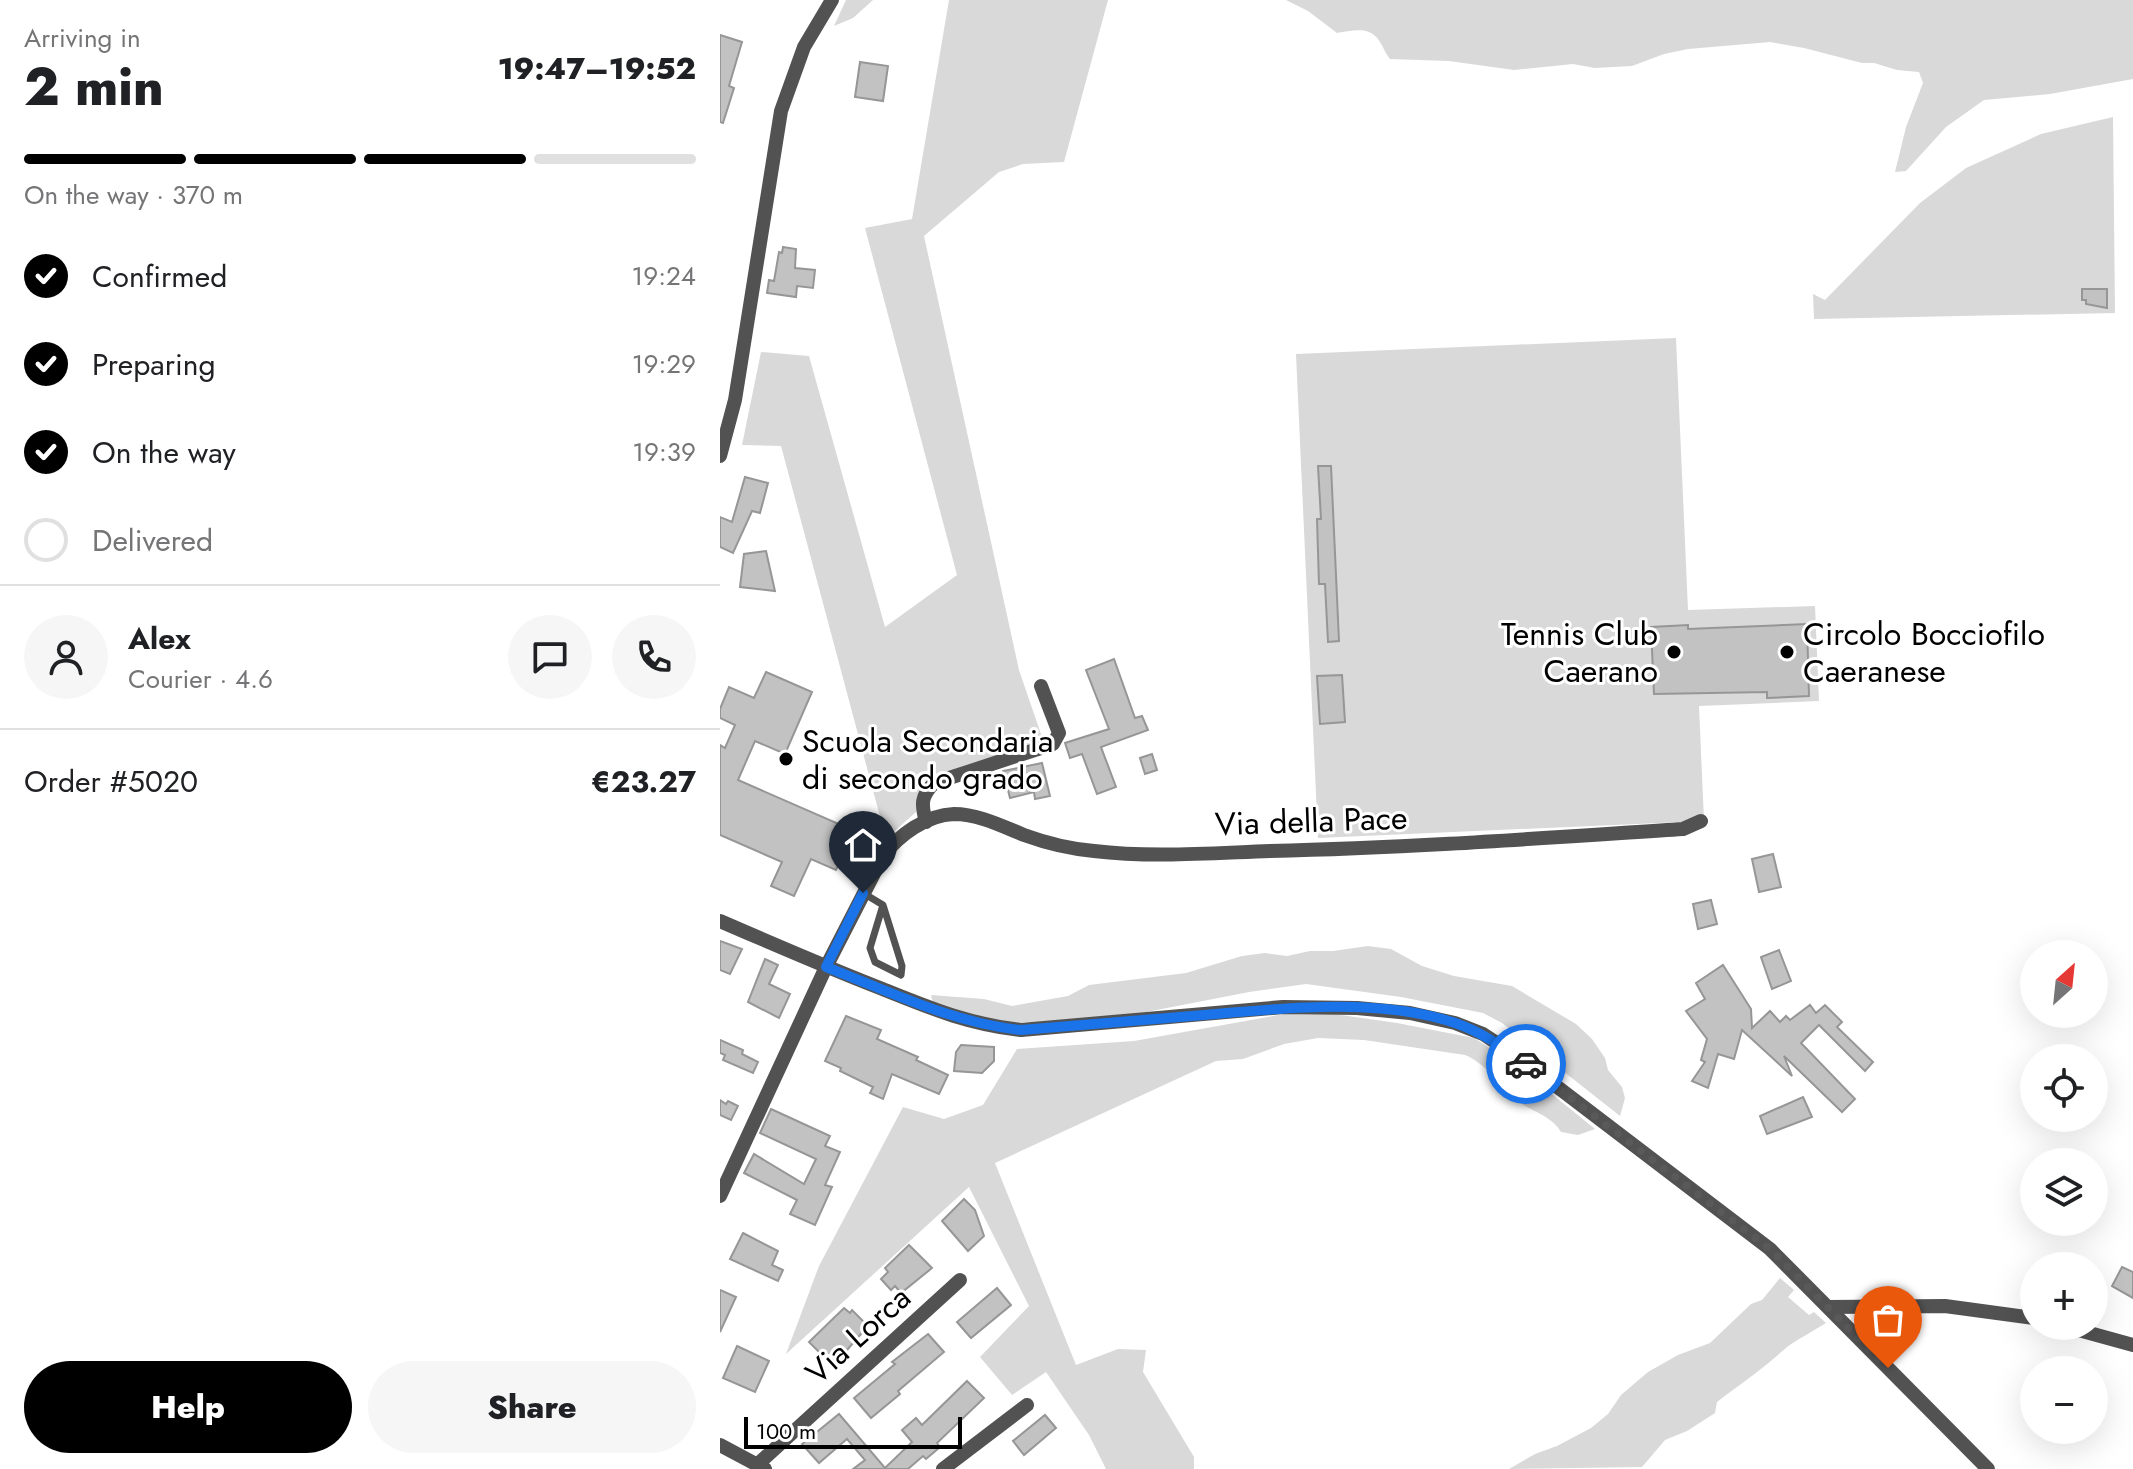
<!DOCTYPE html>
<meta charset="utf-8">
<style>
:root{--surface:#fff;--page:#f6f6f6;--text:#202124;--muted:#757577;--line:#e0e0e0;--accent:#000}
body{margin:0;font-family:Jost,sans-serif;background:var(--page);color:var(--text);height:100vh;display:flex;flex-direction:column;font-size:30px;white-space:nowrap}
*{box-sizing:border-box;margin:0}
p{font-size:26px;color:var(--muted)}
.icon{flex:none;width:44px;height:44px;fill:none;stroke:currentColor;stroke-width:2;stroke-linecap:round;stroke-linejoin:round}
.map{position:relative;flex:1;overflow:hidden}
.side{display:flex;flex-direction:column;background:var(--surface);width:720px}
.side>*{flex:none}
.needle{width:52px;rotate:27deg}
.buttons{position:absolute;left:1300px;top:940px;display:grid;gap:16px}
.buttons a{display:grid;place-items:center;width:88px;height:88px;border-radius:50%;background:var(--surface);box-shadow:0 8px 32px #0002;font-size:40px}
.scale{position:absolute;left:24px;bottom:20px;width:218px;box-sizing:border-box;padding-left:8px;border:4px solid #000;border-top:0;font-size:22px;line-height:28px;white-space:nowrap;color:#000;-webkit-text-stroke:6px #fff;paint-order:stroke}
.pin{position:absolute;display:grid;place-items:center;width:68px;height:68px;color:#fff;margin:-82px -34px;border-radius:50% 50% 50% 0;rotate:-45deg;box-shadow:0 0 8px #0007}
.pin .icon{rotate:45deg}
.courier{position:absolute;display:grid;place-items:center;width:80px;height:80px;margin:-40px;border:6px solid #1a73e8;border-radius:50%;background:#fff;color:#222;box-shadow:0 2px 10px #0007}
.overview em{font-style:normal;font-weight:800}
.overview div{display:flex;flex-direction:column-reverse}
.overview{display:flex;align-items:center;justify-content:space-between;height:136px;padding:0 24px}
h1{font-size:52px;font-weight:800;line-height:60px}
.bar{display:grid;grid-template-columns:repeat(4,1fr);gap:12px 8px;align-content:center;height:96px;padding:0 24px}
.bar i{height:10px;border-radius:6px;background:var(--line)}
.bar .active{background:var(--accent)}
.bar p{grid-column:span 4}
.line{display:flex;align-items:center;gap:20px;padding:0 24px;border-top:2px solid var(--line)}
.line div{flex:1}
.round{display:grid;place-items:center;flex:none;width:84px;height:84px;border-radius:42px;background:var(--page)}
ol{padding:0 24px;list-style:none}
li{display:flex;align-items:center;gap:24px;height:88px}
li p{margin-inline-start:auto}
li .icon{padding:8px;border-radius:50%;background:var(--accent);color:#fff;stroke-width:4}
li:last-child{color:var(--muted)}
li i{width:44px;height:44px;border:4px solid var(--line);border-radius:50%}
.cta{display:flex;gap:16px;margin-top:auto;padding:16px 24px}
.cta a{flex:1;height:92px;border-radius:48px;background:var(--accent);color:#fff;font-size:32px;font-weight:800;line-height:92px;text-align:center}
.cta a+a{background:var(--page);color:var(--text)}
main{display:flex;flex:1;min-height:0}
.map>svg:first-child{display:block}
.green{fill:#d9d9d9}
.building{fill:#c2c2c2;stroke:#969696;stroke-width:2}
.lines{fill:none;stroke-linecap:round;stroke-linejoin:round}
.service{stroke:#525252;stroke-width:7}
.minor{stroke:#525252;stroke-width:14}
.done{stroke:#595959;stroke-width:8;stroke-dasharray:0 14.4}
.route{stroke:#1a73e8;stroke-width:10}
.poi-dot{fill:#000;stroke:#fff;stroke-width:3}
.labels{text-anchor:middle;stroke-width:6;stroke-linejoin:round;paint-order:stroke}
.poi-label{font-size:32px;fill:#000;stroke:#fff;text-anchor:start}
.street-label{font-size:32px;fill:#000;stroke:#fff}
</style>
<main>
<section class="side">
<div class="overview"><div><h1>2 min</h1><p>Arriving in</p></div><em>19:47–19:52</em></div>
<div class="bar"><i class="active"></i><i class="active"></i><i class="active"></i><i></i><p>On the way · 370 m</p></div>
<ol>
<li><svg class="icon" aria-label="check" viewBox="0 0 24 24"><path d="M5 12l5 5 9-10"/></svg>Confirmed<p>19:24</p></li>
<li><svg class="icon" aria-label="check" viewBox="0 0 24 24"><path d="M5 12l5 5 9-10"/></svg>Preparing<p>19:29</p></li>
<li><svg class="icon" aria-label="check" viewBox="0 0 24 24"><path d="M5 12l5 5 9-10"/></svg>On the way<p>19:39</p></li>
<li><i></i>Delivered</li>
</ol>
<div class="line" style="height:144px"><a class="round"><svg class="icon" aria-label="person" viewBox="0 0 24 24"><circle cx="12" cy="8" r="4"/><path d="M4 21q1-7 8-7t8 7"/></svg></a><div><b>Alex</b><p>Courier · 4.6</p></div><a class="round"><svg class="icon" aria-label="chat" viewBox="0 0 24 24"><path d="M4 5h16v11H9l-5 4z"/></svg></a><a class="round"><svg class="icon" aria-label="phone" viewBox="0 0 24 24"><path d="M5 4h4l2 5-3 2q2 4 5 5l2-3 5 2v4C11 20 4 13 5 4z"/></svg></a></div>
<div class="line" style="height:104px"><div>Order #5020</div><b>€23.27</b></div>
<div class="cta"><a>Help</a><a>Share</a></div>
</section>
<div class="map">
<svg width="1413" height="1469" viewBox="0 0 1413 1469">
<rect width="100%" height="100%" fill="#fff"/>
<!-- green -->
<g class="green">
<polygon points="126,0 153,0 133,18 114,26"/>
<polygon points="229,0 388,0 344,162 303,164 279,172 204,236 299,670 324,743 200,782 197,811 166,839 61,446 22,445 41,352 89,356 165,627 237,575 145,228 192,219"/>
<path d="M566,0H1413V79L1330,94L1264,100L1226,127L1186,171L1175,172L1186,127L1203,83L1199,72L1177,70L1154,63H1142L1084,48L1050,42L968,49L944,54L912,66L875,68L853,64L794,70L729,61L670,59C665,53 664,48 660,42C650,25 632,31 617,33L588,11Z"/>
<polygon points="1393,117 1395,313 1094,319 1093,294 1105,300 1200,203 1246,168 1321,134"/>
<polygon points="956,338 968,610 1095,606 1099,701 979,706 984,821 598,838 576,354"/>
<polygon points="648,946 671,949 702,966 734,976 792,986 856,1024 872,1039 885,1058 888,1070 902,1087 905,1098 900,1116 782,1023 763,1013 681,997 586,984 529,992 411,1015 323,1022 271,1023 213,1003 211,995 264,999 292,1006 348,996 369,985 466,973 522,956 545,953 567,956 590,951 613,951"/>
<path d="M586,1010L677,1023L754,1038L791,1061L875,1129L858,1135L841,1132C832,1116 813,1112 799,1102C780,1087 767,1064 745,1055L644,1040L598,1038L564,1044L523,1059L496,1061L275,1163L356,1365L398,1349L426,1350L423,1372L474,1457V1469H386L369,1435L326,1372L292,1395L260,1357L309,1306L249,1187L66,1354L99,1266L183,1107L224,1119L263,1105L297,1049L414,1041Z"/>
<path d="M1060,1278L1074,1290L1068,1297L1089,1315L1094,1312L1106,1323C1095,1330 1075,1341 1067,1347C1048,1364 1027,1380 1006,1395L997,1402L995,1413L967,1431L945,1440L922,1467L789,1469L815,1454L837,1446L871,1428L888,1414L901,1395L928,1372L958,1355L990,1343L1031,1304L1042,1300Z"/>
</g>
<!-- building -->
<g class="building">
<polygon points="0,35 22,42 9,86 14,88 3,123 0,122"/>
<polygon points="140,62 168,66 163,101 135,97"/>
<polygon points="63,247 76,249 75,268 95,270 93,288 77,286 76,297 47,293 49,280 54,281 59,252 62,253"/>
<polygon points="1362,289 1387,289 1387,308 1366,304 1366,300 1362,300"/>
<polygon points="598,466 611,466 619,641 608,642 605,584 599,584 597,519 601,519"/>
<polygon points="25,477 48,483 40,513 32,511 13,553 0,547 0,517 12,522"/>
<polygon points="46,551 55,591 20,587 24,554"/>
<polygon points="1087,624 1089,696 1047,698 1047,692 934,694 931,627 968,625 968,629"/>
<polygon points="394,659 415,718 422,716 428,730 381,747 396,787 377,794 362,754 350,758 345,743 389,729 366,670"/>
<polygon points="46,672 92,692 65,754 35,741 18,780 121,825 114,840 127,845 116,870 91,859 74,896 51,886 62,862 0,835 0,745 5,748 15,725 0,718 0,709 9,687 34,698"/>
<polygon points="622,675 625,722 600,724 597,676"/>
<polygon points="432,754 437,770 425,774 420,758"/>
<polygon points="322,763 330,796 315,799 314,792 290,798 283,771"/>
<polygon points="1053,854 1061,887 1039,892 1032,859"/>
<polygon points="991,900 997,924 978,929 973,904"/>
<polygon points="0,941 22,949 10,974 0,970"/>
<polygon points="1059,950 1071,981 1052,989 1041,957"/>
<polygon points="45,959 58,965 49,984 70,994 59,1018 28,1002"/>
<polygon points="1003,965 1031,1009 1032,1028 1050,1011 1060,1022 1066,1016 1070,1020 1090,1005 1096,1013 1105,1005 1122,1022 1117,1027 1153,1062 1145,1071 1099,1025 1081,1043 1135,1099 1122,1112 1064,1056 1072,1076 1022,1030 1014,1059 998,1054 988,1088 972,1081 985,1062 981,1060 987,1039 966,1011 985,999 976,983"/>
<polygon points="126,1016 161,1030 157,1039 198,1057 196,1060 228,1075 219,1094 172,1074 163,1099 150,1093 153,1087 120,1071 121,1068 105,1061"/>
<polygon points="0,1040 23,1050 22,1054 38,1062 33,1073 3,1060 5,1055 0,1053"/>
<polygon points="241,1045 274,1047 274,1061 262,1073 234,1071 236,1052"/>
<polygon points="1083,1097 1092,1117 1047,1134 1040,1116"/>
<polygon points="0,1100 6,1104 8,1101 18,1106 11,1120 0,1115"/>
<polygon points="51,1109 110,1136 105,1146 120,1152 105,1185 112,1187 95,1225 70,1214 77,1200 24,1173 34,1154 84,1184 96,1159 40,1133"/>
<polygon points="244,1199 255,1210 264,1236 248,1251 222,1221"/>
<polygon points="23,1233 58,1251 52,1265 63,1270 58,1281 10,1259"/>
<polygon points="189,1245 212,1268 181,1293 175,1286 171,1290 161,1279 168,1272 165,1268"/>
<polygon points="1402,1267 1413,1272 1413,1298 1392,1286"/>
<polygon points="277,1288 291,1305 251,1338 237,1322"/>
<polygon points="0,1290 16,1297 0,1332"/>
<polygon points="124,1308 130,1313 132,1310 148,1326 113,1366 89,1342"/>
<polygon points="208,1334 224,1352 178,1391 180,1394 151,1418 134,1398 175,1364 172,1362"/>
<polygon points="17,1346 49,1361 35,1392 3,1378"/>
<polygon points="247,1381 264,1398 217,1443 220,1447 206,1459 203,1456 188,1469 133,1469 145,1460 127,1439 99,1463 82,1444 119,1414 165,1468 192,1442 182,1430 196,1418 202,1425"/>
<polygon points="325,1415 336,1428 304,1455 293,1441"/>
</g>
<g class="lines">
<!-- service -->
<polyline class="service" points="143,893 163,905 150,948 155,962 181,975 182,966 163,905"/>
<!-- minor -->
<g class="minor">
<polyline points="0,456 15,400 61,111 84,47 112,0"/>
<path d="M206,822C201,804 201,796 214,783L333,744L339,733L321,686"/>
<path d="M0,921C53,944 106,967 160,988C210,1008 247,1024 301,1030L563,1007L637,1008L690,1013L735,1023L763,1034L798,1057L1050,1249L1268,1469"/>
<path d="M0,1196L106,967L163,856C179,835 206,815 234,814C258,814 282,826 304,835C326,843 351,849 374,851C432,858 493,853 550,851C688,848 825,838 963,829L981,821"/>
<polyline points="1109,1307 1225,1306 1314,1318"/>
<polyline points="1344,1326 1413,1345"/>
<polyline points="0,1445 45,1469"/>
<polyline points="38,1464 240,1280"/>
<polyline points="223,1469 307,1405"/>
</g>
</g>
<g class="lines">
<!-- done -->
<polyline class="done" points="806,1064 1050,1249 1168,1368"/>
<!-- route -->
<path class="route" d="M143,893L106,967C171,992 232,1023 301,1030C362,1025 423,1020 484,1015C563,1008 662,997 738,1024C763,1033 785,1048 806,1064"/>
</g>
<!-- markers -->
<g class="poi-dot">
<circle cx="954" cy="652" r="8"/>
<circle cx="1067" cy="652" r="8"/>
<circle cx="66" cy="759" r="8"/>
</g>
<g class="labels">
<!-- poi labels -->
<g class="poi-label">
<text x="938" y="645" text-anchor="end">Tennis Club<tspan x="938" dy="37">Caerano</tspan></text>
<text x="1083" y="645">Circolo Bocciofilo<tspan x="1083" dy="37">Caeranese</tspan></text>
<text x="82" y="752">Scuola Secondaria<tspan x="82" dy="37">di secondo grado</tspan></text>
</g>
<!-- street labels -->
<g class="street-label">
<text transform="translate(591 821) rotate(-2)" y="11">Via della Pace</text>
<text transform="translate(138 1335) rotate(-42)" y="11">Via Lorca</text>
</g>
</g>
</svg>
<div class="buttons">
<a><svg class="needle" viewBox="-14 -14 28 28"><path d="M0-13l5 13h-10z" fill="#e53935"/><path d="M0 13l5-13h-10z" fill="#757577"/></svg></a>
<a><svg class="icon" aria-label="locate" viewBox="0 0 24 24"><circle cx="12" cy="12" r="6"/><path d="M12 2v4M12 18v4M2 12h4M18 12h4"/></svg></a>
<a><svg class="icon" aria-label="layers" viewBox="0 0 24 24"><path d="M12 4l9 5-9 5-9-5zM3 14l9 5 9-5"/></svg></a>
<a>+</a>
<a>−</a>
</div>
<div class="scale">100 m</div>
<div class="pin" style="left:1168px;top:1368px;background:#ea580c"><svg class="icon" aria-label="bag" viewBox="0 0 24 24"><path d="M5 8h14l-1 12H6zM9 8a3 3 0 0 1 6 0"/></svg></div>
<div class="pin" style="left:143px;top:893px;background:#1f2937"><svg class="icon" aria-label="home" viewBox="0 0 24 24"><path d="M3 11l9-7 9 7M6 9v11h12V9"/></svg></div>
<div class="courier" style="left:806px;top:1064px"><svg class="icon" aria-label="car" viewBox="0 0 24 24"><path d="M5 17H2v-5l4-1 3-4h7l3 4 3 1v5h-3M9 17h6M6 11h13"/><circle cx="7" cy="17" r="2"/><circle cx="17" cy="17" r="2"/></svg></div>
</div>
</main>
